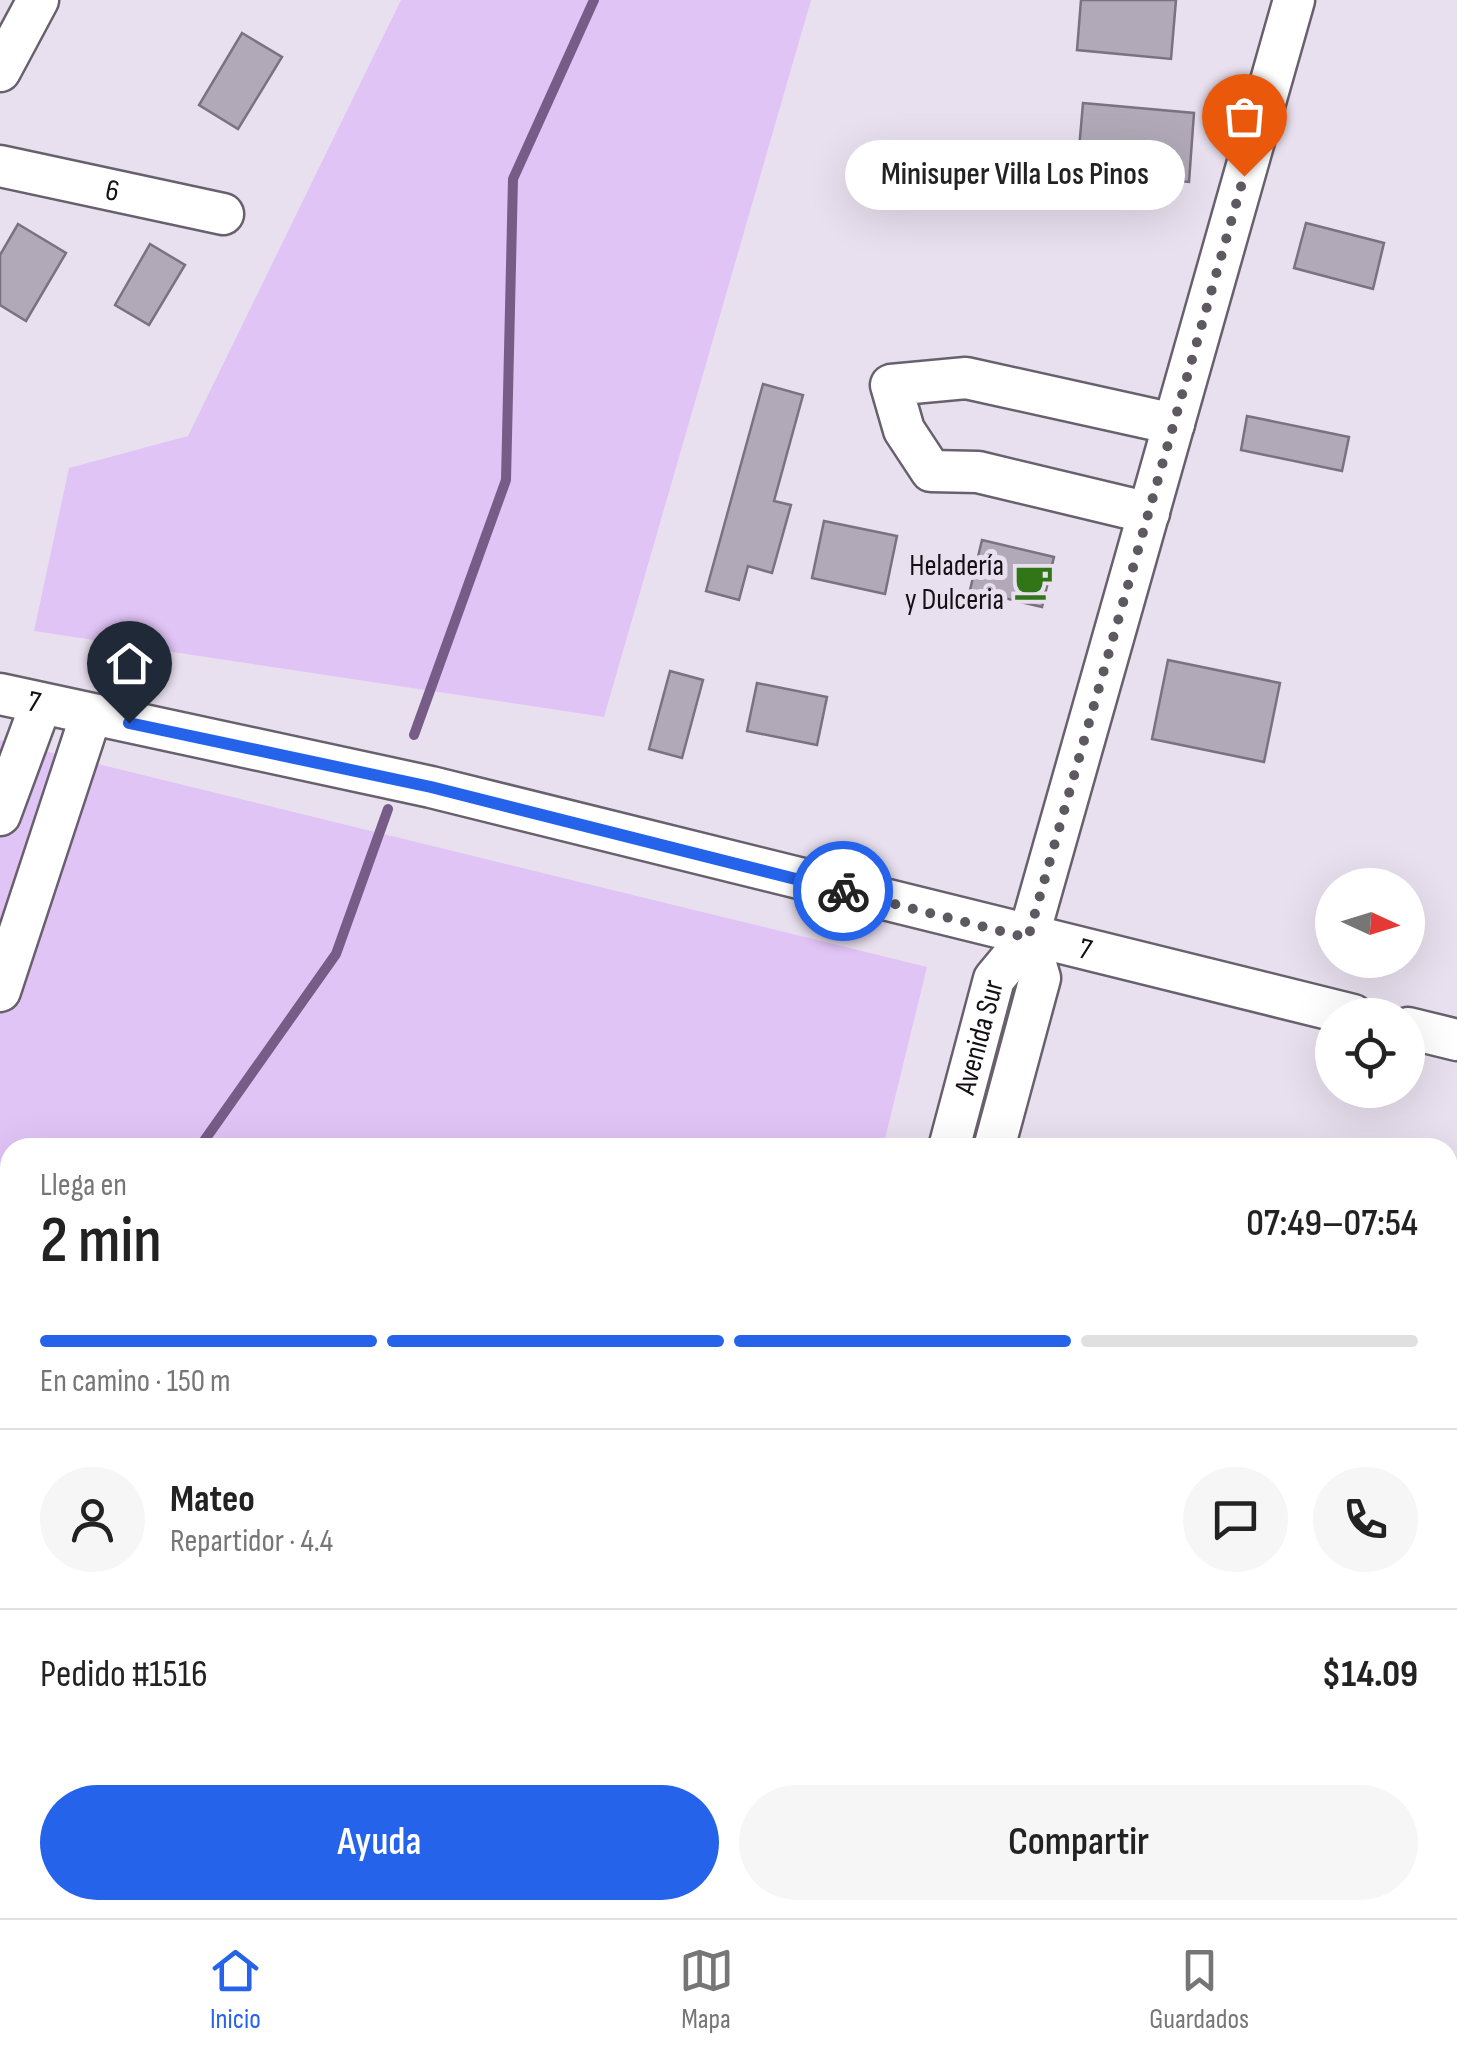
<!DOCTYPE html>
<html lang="es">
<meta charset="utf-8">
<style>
:root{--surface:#fff;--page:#f6f6f6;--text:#222;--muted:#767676;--line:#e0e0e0;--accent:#2563eb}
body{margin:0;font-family:"Sofia Sans Condensed",sans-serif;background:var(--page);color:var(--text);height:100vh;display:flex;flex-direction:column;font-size:38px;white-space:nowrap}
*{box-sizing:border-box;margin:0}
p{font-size:32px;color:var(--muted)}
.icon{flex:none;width:55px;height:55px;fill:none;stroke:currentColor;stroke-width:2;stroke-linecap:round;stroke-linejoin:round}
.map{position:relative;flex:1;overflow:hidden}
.panel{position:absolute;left:0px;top:1138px;width:1458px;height:782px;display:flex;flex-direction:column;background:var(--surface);border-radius:30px 30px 0 0;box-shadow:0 10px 40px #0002}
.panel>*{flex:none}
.needle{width:65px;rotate:94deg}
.fabs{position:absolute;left:1315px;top:868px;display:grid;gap:20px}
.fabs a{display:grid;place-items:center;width:110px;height:110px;border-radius:50%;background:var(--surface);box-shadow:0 10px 40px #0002;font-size:50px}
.pin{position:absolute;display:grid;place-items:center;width:85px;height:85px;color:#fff;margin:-102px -42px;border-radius:50% 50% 50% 0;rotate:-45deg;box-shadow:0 0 10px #0007}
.pin .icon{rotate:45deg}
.courier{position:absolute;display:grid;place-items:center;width:100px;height:100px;margin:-50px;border:8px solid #2563eb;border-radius:50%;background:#fff;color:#222;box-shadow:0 2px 12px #0007}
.bubble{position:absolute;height:70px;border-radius:35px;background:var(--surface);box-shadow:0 10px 40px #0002;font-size:32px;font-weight:600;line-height:70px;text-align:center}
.headline em{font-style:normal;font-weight:600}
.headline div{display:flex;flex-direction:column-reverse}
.headline{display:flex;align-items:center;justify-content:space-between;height:170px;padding:0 40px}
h1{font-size:65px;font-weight:600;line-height:75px}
.bar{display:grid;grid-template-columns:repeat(4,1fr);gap:15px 10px;align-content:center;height:120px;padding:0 40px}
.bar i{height:12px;border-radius:8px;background:var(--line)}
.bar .selected{background:var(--accent)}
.bar p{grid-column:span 4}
.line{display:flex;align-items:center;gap:25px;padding:0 40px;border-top:2px solid var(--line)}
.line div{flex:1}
.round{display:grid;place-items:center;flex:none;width:105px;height:105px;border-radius:52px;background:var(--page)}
.action{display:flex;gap:20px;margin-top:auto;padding:20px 40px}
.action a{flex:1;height:115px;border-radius:60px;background:var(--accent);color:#fff;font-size:40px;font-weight:600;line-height:115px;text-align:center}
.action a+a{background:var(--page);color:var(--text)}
.tab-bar{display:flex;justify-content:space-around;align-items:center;height:140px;border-top:2px solid var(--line);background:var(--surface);font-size:28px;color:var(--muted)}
.tab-bar a{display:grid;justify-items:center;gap:5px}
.tab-bar .selected{color:var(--accent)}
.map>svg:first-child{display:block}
.green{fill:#e1c4f6}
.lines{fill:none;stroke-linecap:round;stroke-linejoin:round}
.stream{stroke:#765c87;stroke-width:10}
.building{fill:#b1a9b7;stroke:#79727f;stroke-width:2.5}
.minor-casing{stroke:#68616d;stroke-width:45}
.minor{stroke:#fff;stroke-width:40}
.done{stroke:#5e5961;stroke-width:10;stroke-dasharray:0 18}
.route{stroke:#2563eb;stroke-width:12}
.labels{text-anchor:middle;stroke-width:10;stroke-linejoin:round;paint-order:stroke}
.street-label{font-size:30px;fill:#131015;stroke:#e9e0ef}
.poi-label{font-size:30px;fill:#131015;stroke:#e9e0ef;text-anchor:end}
</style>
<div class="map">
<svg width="1457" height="1918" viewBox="0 0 1457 1918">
<rect width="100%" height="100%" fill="#e9e0ef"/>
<!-- green -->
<g class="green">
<polygon points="401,0 811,0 604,717 34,631 69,468 188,436"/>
<polygon points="0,740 927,967 883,1147 10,1148 10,1910 698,1910 696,1918 0,1918"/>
</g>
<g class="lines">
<!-- stream -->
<g class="stream">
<polyline points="414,735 506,480 513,179 594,0"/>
<polyline points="199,1148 336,954 388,809"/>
<polyline points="0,1543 10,1518"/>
</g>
</g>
<!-- building -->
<g class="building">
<polygon points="1081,0 1176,0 1171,59 1077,50"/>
<polygon points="242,33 282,57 238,129 199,105"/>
<polygon points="1083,103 1194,113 1189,182 1077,172"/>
<polygon points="1306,223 1384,243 1373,289 1294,268"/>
<polygon points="18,224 66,253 26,321 0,305 0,255"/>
<polygon points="150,244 185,265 149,325 115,305"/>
<polygon points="763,384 803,395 774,501 791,505 772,573 748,566 739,600 706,591"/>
<polygon points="1247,416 1349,437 1342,471 1241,450"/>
<polygon points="824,521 897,536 885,594 812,578"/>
<polygon points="982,540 1054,557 1042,607 970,590"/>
<polygon points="1168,660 1280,683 1264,762 1152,739"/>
<polygon points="670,671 703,680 682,758 649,749"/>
<polygon points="757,683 827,697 817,745 747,731"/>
<polygon points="1448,1871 1457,1873 1457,1918 1401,1916 1403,1910 1448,1910"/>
</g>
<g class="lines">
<defs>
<g id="minor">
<polyline points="0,71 38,0"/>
<path id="s1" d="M0,166L223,214"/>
<polyline points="1149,513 978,472 931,471 904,430 891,385 966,378 1174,424"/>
<path id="s2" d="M0,694L431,787L1353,1015"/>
<polyline points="0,815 41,704"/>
<polyline points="0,991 91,715"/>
<polyline points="1408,1028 1457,1040"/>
<path id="s3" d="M949,1148L994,979L1028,938L1294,0"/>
<polyline points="994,1148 1040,978 1028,938"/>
<polyline points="1448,1376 1457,1341"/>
<polyline points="742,1918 744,1910"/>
<polyline points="787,1918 789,1910"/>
<polyline points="1299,1918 1301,1910"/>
</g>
</defs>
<!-- minor casing -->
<use href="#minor" class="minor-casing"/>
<!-- minor -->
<use href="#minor" class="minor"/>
</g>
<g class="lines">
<!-- done -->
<polyline class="done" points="843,891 1028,938 1244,176"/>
<!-- route -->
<polyline class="route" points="129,723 431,787 843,891"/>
</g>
<!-- icons -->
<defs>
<symbol id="cafe-bare" viewBox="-9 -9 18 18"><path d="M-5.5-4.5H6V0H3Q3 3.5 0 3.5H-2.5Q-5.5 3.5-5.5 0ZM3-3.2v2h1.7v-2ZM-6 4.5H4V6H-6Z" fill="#307516" stroke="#e9e0ef" stroke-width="2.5" paint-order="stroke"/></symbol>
</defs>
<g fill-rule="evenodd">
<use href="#cafe-bare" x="1006" y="554" width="55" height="55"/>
</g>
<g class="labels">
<!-- street labels -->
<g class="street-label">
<text dy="10" stroke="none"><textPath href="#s1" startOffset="115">6</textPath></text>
<text dy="10" stroke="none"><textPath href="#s2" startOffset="35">7</textPath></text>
<text dy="10" stroke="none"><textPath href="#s2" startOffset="1115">7</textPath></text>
<text dy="10" stroke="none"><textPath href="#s3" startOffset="115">Avenida Sur</textPath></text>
</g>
<!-- poi labels -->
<g class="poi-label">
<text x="1004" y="575">Heladería<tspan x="1004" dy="34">y Dulceria</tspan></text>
</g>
</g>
</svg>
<div class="fabs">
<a><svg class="needle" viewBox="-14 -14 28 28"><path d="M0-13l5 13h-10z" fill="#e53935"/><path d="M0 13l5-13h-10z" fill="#767676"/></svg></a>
<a><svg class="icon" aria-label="locate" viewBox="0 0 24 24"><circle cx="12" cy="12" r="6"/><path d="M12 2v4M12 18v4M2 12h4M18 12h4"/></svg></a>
</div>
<div class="pin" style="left:1244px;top:176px;background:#ea580c"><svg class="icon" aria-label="bag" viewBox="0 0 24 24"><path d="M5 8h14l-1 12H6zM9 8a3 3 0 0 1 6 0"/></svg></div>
<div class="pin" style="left:129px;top:723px;background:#1f2937"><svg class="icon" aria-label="home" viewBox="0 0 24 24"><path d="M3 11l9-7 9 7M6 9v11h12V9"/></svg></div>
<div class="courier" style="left:843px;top:891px"><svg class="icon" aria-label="bike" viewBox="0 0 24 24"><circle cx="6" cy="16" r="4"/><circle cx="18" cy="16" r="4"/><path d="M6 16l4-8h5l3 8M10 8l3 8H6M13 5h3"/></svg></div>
<div class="bubble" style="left:845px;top:140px;width:340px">Minisuper Villa Los Pinos</div>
<section class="panel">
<div class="headline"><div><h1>2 min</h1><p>Llega en</p></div><em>07:49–07:54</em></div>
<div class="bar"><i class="selected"></i><i class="selected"></i><i class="selected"></i><i></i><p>En camino · 150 m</p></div>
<div class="line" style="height:180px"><a class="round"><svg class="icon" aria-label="person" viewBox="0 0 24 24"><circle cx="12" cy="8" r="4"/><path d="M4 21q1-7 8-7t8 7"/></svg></a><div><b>Mateo</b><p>Repartidor · 4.4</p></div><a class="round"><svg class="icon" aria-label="chat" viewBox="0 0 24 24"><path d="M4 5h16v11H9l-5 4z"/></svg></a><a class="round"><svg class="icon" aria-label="phone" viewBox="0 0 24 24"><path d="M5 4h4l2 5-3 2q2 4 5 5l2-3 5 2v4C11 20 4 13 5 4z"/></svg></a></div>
<div class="line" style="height:130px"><div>Pedido #1516</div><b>$14.09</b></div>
<div class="action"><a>Ayuda</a><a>Compartir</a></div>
</section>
</div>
<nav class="tab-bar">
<a class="selected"><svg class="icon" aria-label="home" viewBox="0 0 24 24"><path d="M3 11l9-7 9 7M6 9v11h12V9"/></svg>Inicio</a>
<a><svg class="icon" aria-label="map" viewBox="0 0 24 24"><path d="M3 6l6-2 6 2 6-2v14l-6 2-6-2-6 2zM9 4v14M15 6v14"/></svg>Mapa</a>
<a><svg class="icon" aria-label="saved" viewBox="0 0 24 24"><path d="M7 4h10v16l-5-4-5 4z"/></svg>Guardados</a>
</nav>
